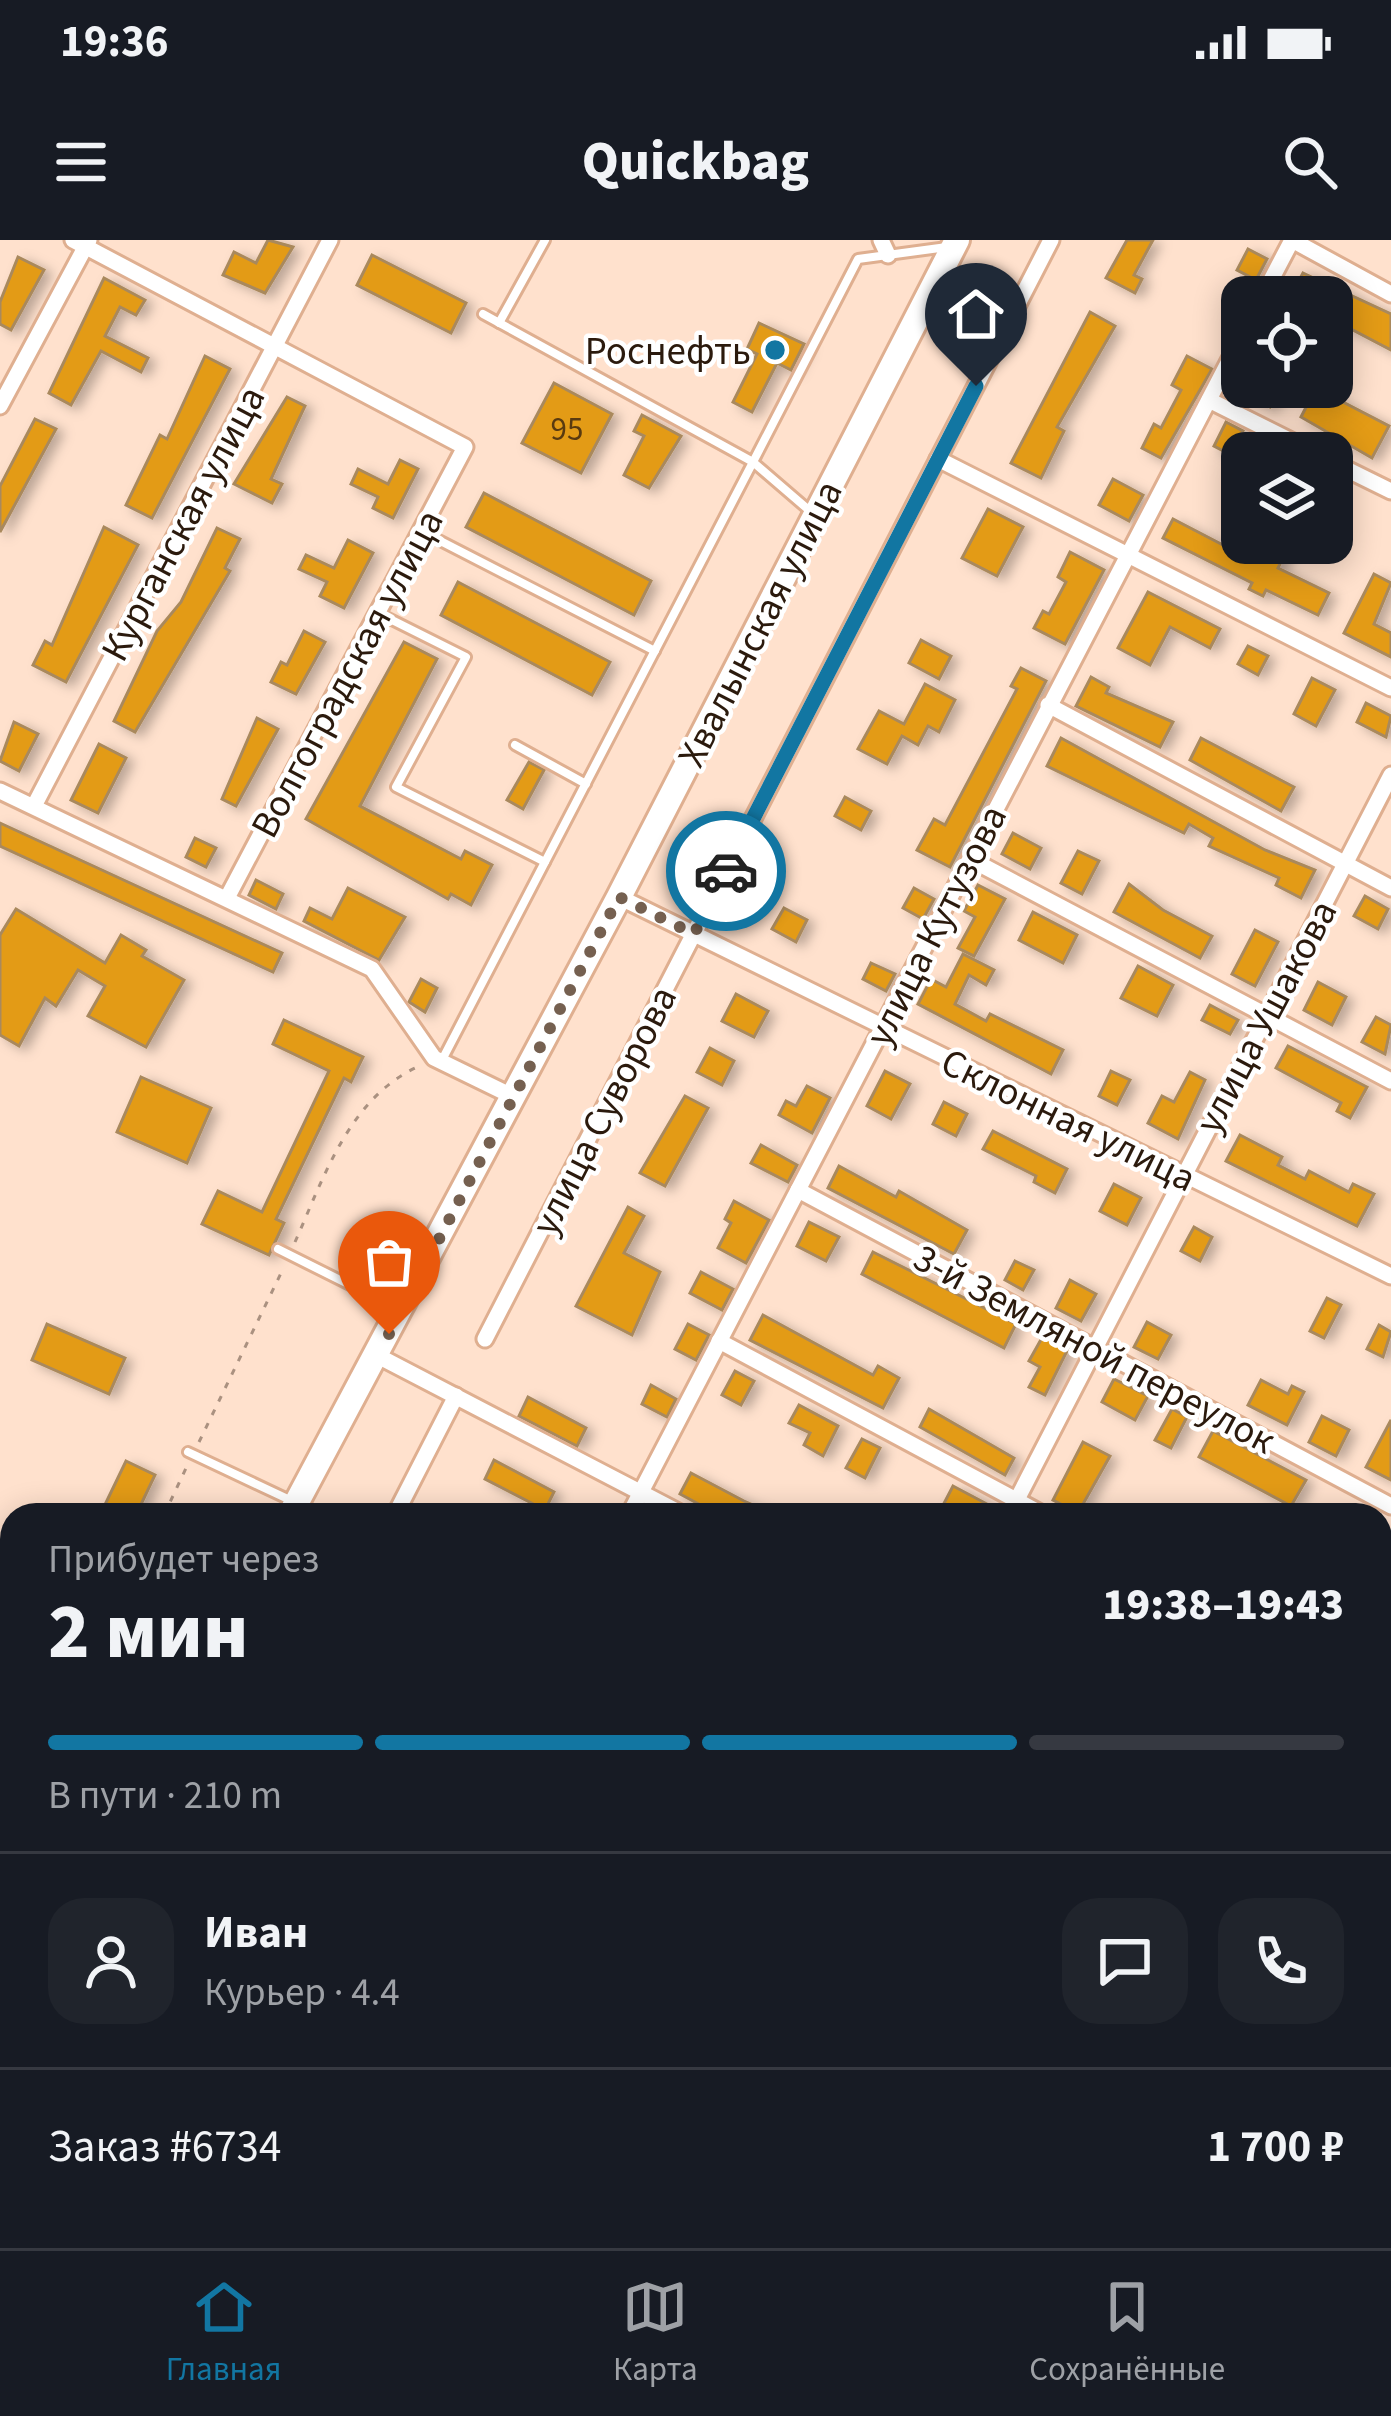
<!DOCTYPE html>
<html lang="ru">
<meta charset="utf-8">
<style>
:root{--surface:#171b24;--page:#20242c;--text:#f1f3f6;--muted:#9ea1a6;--line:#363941;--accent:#1276a2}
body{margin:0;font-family:"Source Sans 3",sans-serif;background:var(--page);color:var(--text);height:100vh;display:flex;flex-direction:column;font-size:45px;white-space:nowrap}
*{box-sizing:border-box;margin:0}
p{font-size:39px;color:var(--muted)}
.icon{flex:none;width:66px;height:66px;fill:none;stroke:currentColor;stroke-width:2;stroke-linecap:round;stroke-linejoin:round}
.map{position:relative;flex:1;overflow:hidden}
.details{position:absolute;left:0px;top:1263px;width:1392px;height:747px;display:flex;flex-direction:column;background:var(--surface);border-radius:36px 36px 0 0;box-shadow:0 6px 30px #0003}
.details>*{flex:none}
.buttons{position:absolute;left:1221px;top:36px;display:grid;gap:24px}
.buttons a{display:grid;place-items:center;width:132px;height:132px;border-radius:24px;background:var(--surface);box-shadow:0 6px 30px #0003;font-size:60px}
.pin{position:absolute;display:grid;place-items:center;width:102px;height:102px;color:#fff;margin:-123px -51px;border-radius:50% 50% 50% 0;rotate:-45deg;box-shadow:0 0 12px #0007}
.pin .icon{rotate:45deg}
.courier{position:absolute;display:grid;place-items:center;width:120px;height:120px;margin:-60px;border:9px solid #1276a2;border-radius:50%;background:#fff;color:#222;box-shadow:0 3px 15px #0007}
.overview em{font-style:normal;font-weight:800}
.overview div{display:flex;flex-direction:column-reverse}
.overview{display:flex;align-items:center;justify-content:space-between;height:204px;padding:0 48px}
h1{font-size:78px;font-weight:800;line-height:90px}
.bar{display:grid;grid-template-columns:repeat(4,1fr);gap:18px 12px;align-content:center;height:144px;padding:0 48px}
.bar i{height:15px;border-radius:9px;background:var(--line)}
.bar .current{background:var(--accent)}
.bar p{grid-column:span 4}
.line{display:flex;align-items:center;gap:30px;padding:0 48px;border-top:3px solid var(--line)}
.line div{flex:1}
.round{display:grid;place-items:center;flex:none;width:126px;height:126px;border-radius:36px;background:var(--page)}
.status{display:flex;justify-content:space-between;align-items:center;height:84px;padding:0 60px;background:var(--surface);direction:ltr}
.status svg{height:33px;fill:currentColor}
header{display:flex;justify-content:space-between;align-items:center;height:156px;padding:0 48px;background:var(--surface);font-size:54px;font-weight:800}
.menu{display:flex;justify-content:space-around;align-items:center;height:168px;border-top:3px solid var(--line);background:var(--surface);font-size:33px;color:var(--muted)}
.menu a{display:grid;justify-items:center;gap:6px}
.menu .current{color:var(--accent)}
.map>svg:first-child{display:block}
.green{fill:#fdbbd4}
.building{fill:#e39b18;stroke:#a9895d;stroke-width:3;filter:url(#shadow)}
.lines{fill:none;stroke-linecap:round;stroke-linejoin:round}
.service-casing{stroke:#dfaf90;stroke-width:14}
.minor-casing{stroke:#dfaf90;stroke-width:21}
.primary-casing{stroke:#dfaf90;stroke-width:30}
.path{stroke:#aa9180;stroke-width:3;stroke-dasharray:6 9;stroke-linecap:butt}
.service{stroke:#fff;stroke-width:8}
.minor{stroke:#fff;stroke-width:15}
.primary{stroke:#fff;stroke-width:24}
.done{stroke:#756050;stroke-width:12;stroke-dasharray:0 21.6}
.route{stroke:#1276a2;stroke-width:15}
.poi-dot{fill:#1276a2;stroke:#fff;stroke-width:4.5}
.labels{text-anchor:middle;stroke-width:9;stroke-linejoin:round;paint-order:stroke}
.number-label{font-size:33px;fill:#593a10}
.poi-label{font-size:39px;fill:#2b1a0d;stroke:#fff;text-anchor:end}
.street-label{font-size:39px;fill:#2b1a0d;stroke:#fff}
</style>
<div class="status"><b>19:36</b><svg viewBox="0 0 49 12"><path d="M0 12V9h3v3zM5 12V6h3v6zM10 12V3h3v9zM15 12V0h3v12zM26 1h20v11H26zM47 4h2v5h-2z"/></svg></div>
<header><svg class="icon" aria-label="menu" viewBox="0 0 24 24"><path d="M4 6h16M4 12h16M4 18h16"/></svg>Quickbag<svg class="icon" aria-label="search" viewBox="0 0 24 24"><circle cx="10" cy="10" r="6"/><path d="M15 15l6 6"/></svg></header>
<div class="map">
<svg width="1391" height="2008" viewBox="0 0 1391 2008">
<defs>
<filter id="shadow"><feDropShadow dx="7" dy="4" stdDeviation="6" flood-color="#0004"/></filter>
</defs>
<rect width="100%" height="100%" fill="#ffe1cd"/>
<!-- green -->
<g class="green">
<polygon points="1391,1359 1391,1889 1380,1910 1380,1380"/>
<polygon points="1051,1998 1333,1998 1328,2008 1045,2008"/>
</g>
<!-- building -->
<g class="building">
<polygon points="268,0 293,7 265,53 223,35 234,12 256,23"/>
<polygon points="1127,0 1153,0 1134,35 1142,39 1135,53 1106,38"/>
<polygon points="1248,9 1267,19 1256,40 1237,30"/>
<polygon points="372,15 466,63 451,93 357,45"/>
<polygon points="18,17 44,30 11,90 0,84 0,62"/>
<polygon points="1303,33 1391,74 1391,110 1332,79 1332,57 1290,57"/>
<polygon points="104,38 145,60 136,75 120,67 105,96 148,118 141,132 101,111 71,165 49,153"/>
<polygon points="1090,72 1115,86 1057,187 1064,191 1041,238 1011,223"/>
<polygon points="759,83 804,104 791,130 777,123 752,172 733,162 757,114 747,109"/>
<polygon points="205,116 230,129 152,278 126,265 160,195 167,199"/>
<polygon points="1187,116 1212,129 1161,218 1142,208 1154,184 1161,188 1181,150 1172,145"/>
<polygon points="554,143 612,174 581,233 522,203"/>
<polygon points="1232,147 1281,147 1270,167"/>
<polygon points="1316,148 1389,186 1372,218 1301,177"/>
<polygon points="287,157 305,166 271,239 282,244 272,263 234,244"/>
<polygon points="642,175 681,196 649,248 624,235 644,196 634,191"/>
<polygon points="35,179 56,189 0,292 0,246"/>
<polygon points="1226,182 1243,191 1231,215 1214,206"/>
<polygon points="400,220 418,229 393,278 373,268 378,257 351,244 358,229 388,244"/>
<polygon points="1113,239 1143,255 1129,281 1099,265"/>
<polygon points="484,253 651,341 634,375 466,287"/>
<polygon points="988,269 1023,287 997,336 962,318"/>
<polygon points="1242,272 1242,303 1288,307 1278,328 1329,353 1318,375 1266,350 1263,356 1249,349 1252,343 1163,298 1173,279 1225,306"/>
<polygon points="104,287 138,305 66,442 33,425 45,401 52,405"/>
<polygon points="217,288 240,299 225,328 230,331 135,492 114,481 157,391 181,362"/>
<polygon points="348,300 373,313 344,368 320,356 327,342 299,329 306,315 334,328"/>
<polygon points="1070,312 1104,330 1065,404 1034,388 1043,371 1049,374 1066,342 1058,337"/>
<polygon points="1374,334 1391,343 1374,384 1391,393 1391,417 1344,393"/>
<polygon points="458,342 610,422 592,455 441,375"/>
<polygon points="1148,352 1220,389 1210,408 1170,387 1150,425 1118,408"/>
<polygon points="304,391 325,402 296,454 271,442 281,422 287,425"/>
<polygon points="921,400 951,416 939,439 909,423"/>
<polygon points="404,402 437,419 360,566 461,619 465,611 492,625 471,665 451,654 448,659 306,579"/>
<polygon points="1248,406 1268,416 1258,435 1238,424"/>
<polygon points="1021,428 1046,441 950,627 917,610 934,579 945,585 1017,449 1011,446"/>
<polygon points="1091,437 1109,447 1106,453 1173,482 1160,507 1076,466"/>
<polygon points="1312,438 1335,450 1316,486 1294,474"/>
<polygon points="925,444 955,460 939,492 928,486 918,505 902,496 887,524 858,509 879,471 904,484"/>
<polygon points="1366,463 1391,476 1386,497 1357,482"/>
<polygon points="257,478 278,489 236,566 222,559"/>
<polygon points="14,482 38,494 19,531 0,521"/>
<polygon points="1061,498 1265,610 1315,630 1301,658 1276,645 1279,638 1209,606 1213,598 1189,584 1184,593 1047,526"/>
<polygon points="1201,498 1294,547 1281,571 1190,520"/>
<polygon points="99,504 126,518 98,573 71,560"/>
<polygon points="529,522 544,530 523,569 507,560"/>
<polygon points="845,557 871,571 861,590 835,576"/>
<polygon points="0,583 282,713 273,732 0,606"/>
<polygon points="1013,593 1041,608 1030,629 1002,614"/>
<polygon points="195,598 216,608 206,627 186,617"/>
<polygon points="1078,611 1099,621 1082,654 1061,643"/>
<polygon points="256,640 283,654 276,669 249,655"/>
<polygon points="1129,644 1163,670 1212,696 1200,718 1114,672"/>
<polygon points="978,645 1005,659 974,716 958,708 975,677 964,671"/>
<polygon points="348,648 405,677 379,720 304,681 310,668 332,679"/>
<polygon points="914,648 934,659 923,679 903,668"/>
<polygon points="1365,656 1388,669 1378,689 1354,676"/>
<polygon points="784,668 807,680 796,702 772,689"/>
<polygon points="16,669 105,723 121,695 146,710 142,716 184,740 146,807 88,776 105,746 78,730 56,766 45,758 19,806 0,795 0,695"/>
<polygon points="1033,672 1077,695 1063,723 1019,700"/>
<polygon points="1255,690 1278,702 1255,746 1232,734"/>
<polygon points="963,714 994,730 986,745 969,735 955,764 986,781 990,774 1063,810 1051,834 918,764 931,739 946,747"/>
<polygon points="871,723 895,734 886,751 863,739"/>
<polygon points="1138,726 1173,745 1157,776 1121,758"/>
<polygon points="421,739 437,748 425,772 409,762"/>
<polygon points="1318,742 1346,757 1332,785 1304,770"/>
<polygon points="736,754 768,771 754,797 722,781"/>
<polygon points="1210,765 1238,780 1230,794 1202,780"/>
<polygon points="1376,777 1391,785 1385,814 1362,802"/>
<polygon points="284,780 363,817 351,842 344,838 276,979 284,983 269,1015 202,984 218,951 262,972 329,831 273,804"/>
<polygon points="1288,806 1367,847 1350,878 1337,871 1341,863 1276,828"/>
<polygon points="710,808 734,821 722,845 697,832"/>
<polygon points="885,831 910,844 891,879 867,866"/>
<polygon points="1111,831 1130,840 1117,865 1099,856"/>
<polygon points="1190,832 1205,840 1178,899 1148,883 1162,856 1174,862"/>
<polygon points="141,837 211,868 187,923 117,892"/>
<polygon points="807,846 830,858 812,893 779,875 786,861 796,866"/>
<polygon points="685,856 708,868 665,946 640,933"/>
<polygon points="944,862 967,874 956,896 933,884"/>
<polygon points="993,891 1067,929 1055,953 1034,942 1036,936 983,909"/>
<polygon points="1240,895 1282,917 1278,925 1305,939 1309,931 1349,952 1353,944 1374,954 1357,986 1226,921"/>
<polygon points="761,905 797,925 788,942 751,923"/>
<polygon points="839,926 896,957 899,951 967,990 954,1014 828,948"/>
<polygon points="1114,944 1141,958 1127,985 1100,971"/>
<polygon points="734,961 769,980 746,1023 718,1008 731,983 725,979"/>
<polygon points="628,967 644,976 624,1013 660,1032 632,1095 576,1066"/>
<polygon points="809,982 839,997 826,1021 797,1006"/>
<polygon points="1194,987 1212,997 1200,1021 1181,1011"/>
<polygon points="873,1012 1016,1084 1004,1108 862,1034"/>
<polygon points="1015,1021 1034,1030 1023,1050 1005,1040"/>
<polygon points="701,1032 733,1049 722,1070 690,1053"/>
<polygon points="1070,1040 1096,1054 1081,1081 1056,1068"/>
<polygon points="1327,1058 1341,1065 1324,1098 1310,1091"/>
<polygon points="763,1075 873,1135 878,1126 899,1138 883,1168 750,1100"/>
<polygon points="1147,1082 1171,1095 1158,1119 1134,1107"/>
<polygon points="47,1084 125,1118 109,1154 32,1120"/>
<polygon points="688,1084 709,1095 696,1120 675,1109"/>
<polygon points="1379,1085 1391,1092 1383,1117 1367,1109"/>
<polygon points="1043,1096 1068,1109 1045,1155 1029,1147 1040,1127 1029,1121"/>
<polygon points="735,1131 754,1141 741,1165 722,1155"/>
<polygon points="1114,1139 1148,1156 1135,1180 1102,1162"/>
<polygon points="1261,1140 1288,1154 1292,1146 1304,1152 1287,1185 1248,1165"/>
<polygon points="651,1145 676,1159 667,1177 642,1164"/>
<polygon points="528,1157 586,1188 577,1206 519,1176"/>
<polygon points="799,1165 838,1186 823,1216 804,1205 810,1193 789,1183"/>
<polygon points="929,1169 1014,1218 1005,1235 920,1187"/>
<polygon points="1172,1169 1187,1177 1171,1208 1155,1200"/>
<polygon points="1322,1176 1349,1190 1336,1216 1309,1202"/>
<polygon points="1391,1180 1391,1240 1366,1227"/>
<polygon points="1213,1191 1306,1240 1291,1266 1199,1217"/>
<polygon points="862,1199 880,1208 865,1238 846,1228"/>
<polygon points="1083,1202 1110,1216 1078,1273 1053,1260"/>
<polygon points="494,1220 554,1252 545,1270 485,1239"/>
<polygon points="126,1221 155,1235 136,1275 100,1275"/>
<polygon points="691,1233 744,1261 776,1275 719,1275 680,1254"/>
<polygon points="953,1246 987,1264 981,1275 953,1275 941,1269"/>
</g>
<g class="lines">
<defs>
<g id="service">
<polyline points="499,83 545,0"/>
<polyline points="810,271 753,222 858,19 947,7"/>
<polyline points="421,291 655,411"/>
<polyline points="378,373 466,417 396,547 545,622"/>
<polyline points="515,505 586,544"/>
<polyline points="442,820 753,222 483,74"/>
<polyline points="278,1009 394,1067"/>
<polyline points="188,1212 290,1260"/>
</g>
<g id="minor">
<polyline points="73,0 465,207 227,658"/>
<polyline points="881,0 888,15"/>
<polyline points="1292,0 1391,54"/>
<polyline points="1262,57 1292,0"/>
<polyline points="1209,160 1315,213"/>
<polyline points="0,166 89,0"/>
<polyline points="938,219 1391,448"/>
<polyline points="1332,222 1391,251"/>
<polyline points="1048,465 1391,648"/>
<polyline points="0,551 372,729 434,818 510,855"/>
<polyline points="34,566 330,0"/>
<polyline points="970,619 1391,841"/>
<polyline points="619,657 1391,1036"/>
<polyline points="798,950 1391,1266"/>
<polyline points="485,1099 1051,0"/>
<polyline points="719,1101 1044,1275"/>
<polyline points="378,1116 684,1275"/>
<polyline points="395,1275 456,1156"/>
<polyline points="629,1275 1242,96"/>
<polyline points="1009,1275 1391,535"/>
<polyline points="1380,1347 1391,1326"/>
<polyline points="0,1350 12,1355"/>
<polyline points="1380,1683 1391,1662"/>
<polyline points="513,1998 532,2008"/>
<polyline points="946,1998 966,2008"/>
<polyline points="18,2008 23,1998"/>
<polyline points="247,2008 252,1998"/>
<polyline points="636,2008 641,1998"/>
<polyline points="1032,2008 1037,1998"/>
<polyline points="1215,2008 1220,1998"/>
</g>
<g id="primary">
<polyline points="290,1275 619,657 957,0"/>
<polyline points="0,1824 12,1802"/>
</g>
</defs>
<!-- service casing -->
<use href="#service" class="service-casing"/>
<!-- minor casing -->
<use href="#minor" class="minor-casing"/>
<!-- primary casing -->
<use href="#primary" class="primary-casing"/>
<!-- path -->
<g class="path">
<path d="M295,1002C324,937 349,859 417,827"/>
<polyline points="199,1202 284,1027"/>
<polyline points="164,1275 187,1226"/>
</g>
<!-- service -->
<use href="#service" class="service"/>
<!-- minor -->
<use href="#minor" class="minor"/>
<!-- primary -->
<use href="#primary" class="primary"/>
</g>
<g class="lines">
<!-- done -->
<polyline class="done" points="389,1094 619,657 694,694 726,631"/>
<!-- route -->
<polyline class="route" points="726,631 976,146"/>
</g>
<!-- markers -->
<circle class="poi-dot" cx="775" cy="110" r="12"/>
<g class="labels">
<!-- number labels -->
<g class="number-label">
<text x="567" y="200">95</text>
</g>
<!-- poi labels -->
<g class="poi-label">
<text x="751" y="124">Роснефть</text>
</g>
<!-- street labels -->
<g class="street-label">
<text transform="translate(182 283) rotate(-62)" y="14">Курганская улица</text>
<text transform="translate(759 383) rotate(-63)" y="14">Хвалынская улица</text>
<text transform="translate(346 433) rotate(-62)" y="14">Волгоградская улица</text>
<text transform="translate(935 685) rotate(-63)" y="14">улица Кутузова</text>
<text transform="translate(1265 776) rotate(-62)" y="14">улица Ушакова</text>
<text transform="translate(603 870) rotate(-63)" y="14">улица Суворова</text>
<text transform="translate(1069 879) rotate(26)" y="14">Склонная улица</text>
<text transform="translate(1095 1108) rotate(28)" y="14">3-й Земляной переулок</text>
</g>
</g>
</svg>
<div class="buttons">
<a><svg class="icon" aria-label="locate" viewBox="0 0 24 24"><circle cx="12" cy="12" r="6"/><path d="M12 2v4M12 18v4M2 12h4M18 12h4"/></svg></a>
<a><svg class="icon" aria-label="layers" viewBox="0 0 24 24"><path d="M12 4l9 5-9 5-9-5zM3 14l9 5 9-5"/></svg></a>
</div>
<div class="pin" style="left:389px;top:1094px;background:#ea580c"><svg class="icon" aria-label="bag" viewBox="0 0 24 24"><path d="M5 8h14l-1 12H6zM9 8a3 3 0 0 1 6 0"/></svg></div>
<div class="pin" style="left:976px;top:146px;background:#1f2937"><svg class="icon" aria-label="home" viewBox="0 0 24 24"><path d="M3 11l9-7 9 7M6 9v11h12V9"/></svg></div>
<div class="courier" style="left:726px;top:631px"><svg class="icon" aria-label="car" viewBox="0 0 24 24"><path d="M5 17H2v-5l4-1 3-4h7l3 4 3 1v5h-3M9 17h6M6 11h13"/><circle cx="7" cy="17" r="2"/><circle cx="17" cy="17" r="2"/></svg></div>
<section class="details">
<div class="overview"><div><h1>2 мин</h1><p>Прибудет через</p></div><em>19:38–19:43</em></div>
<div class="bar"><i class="current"></i><i class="current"></i><i class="current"></i><i></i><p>В пути · 210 m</p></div>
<div class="line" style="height:216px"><a class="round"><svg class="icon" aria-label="person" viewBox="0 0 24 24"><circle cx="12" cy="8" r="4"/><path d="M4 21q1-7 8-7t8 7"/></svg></a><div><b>Иван</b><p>Курьер · 4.4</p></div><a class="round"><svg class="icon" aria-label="chat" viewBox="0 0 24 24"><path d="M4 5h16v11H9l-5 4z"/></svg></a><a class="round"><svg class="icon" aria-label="phone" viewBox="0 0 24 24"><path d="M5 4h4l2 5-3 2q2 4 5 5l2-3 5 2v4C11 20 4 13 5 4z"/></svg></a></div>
<div class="line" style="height:156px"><div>Заказ #6734</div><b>1 700 ₽</b></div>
</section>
</div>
<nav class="menu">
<a class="current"><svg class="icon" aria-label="home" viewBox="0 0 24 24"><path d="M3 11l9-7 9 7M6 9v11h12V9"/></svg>Главная</a>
<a><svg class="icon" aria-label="map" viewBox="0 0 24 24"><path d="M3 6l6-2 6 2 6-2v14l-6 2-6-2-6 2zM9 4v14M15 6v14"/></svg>Карта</a>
<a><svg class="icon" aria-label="saved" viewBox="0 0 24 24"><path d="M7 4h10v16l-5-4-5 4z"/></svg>Сохранённые</a>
</nav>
